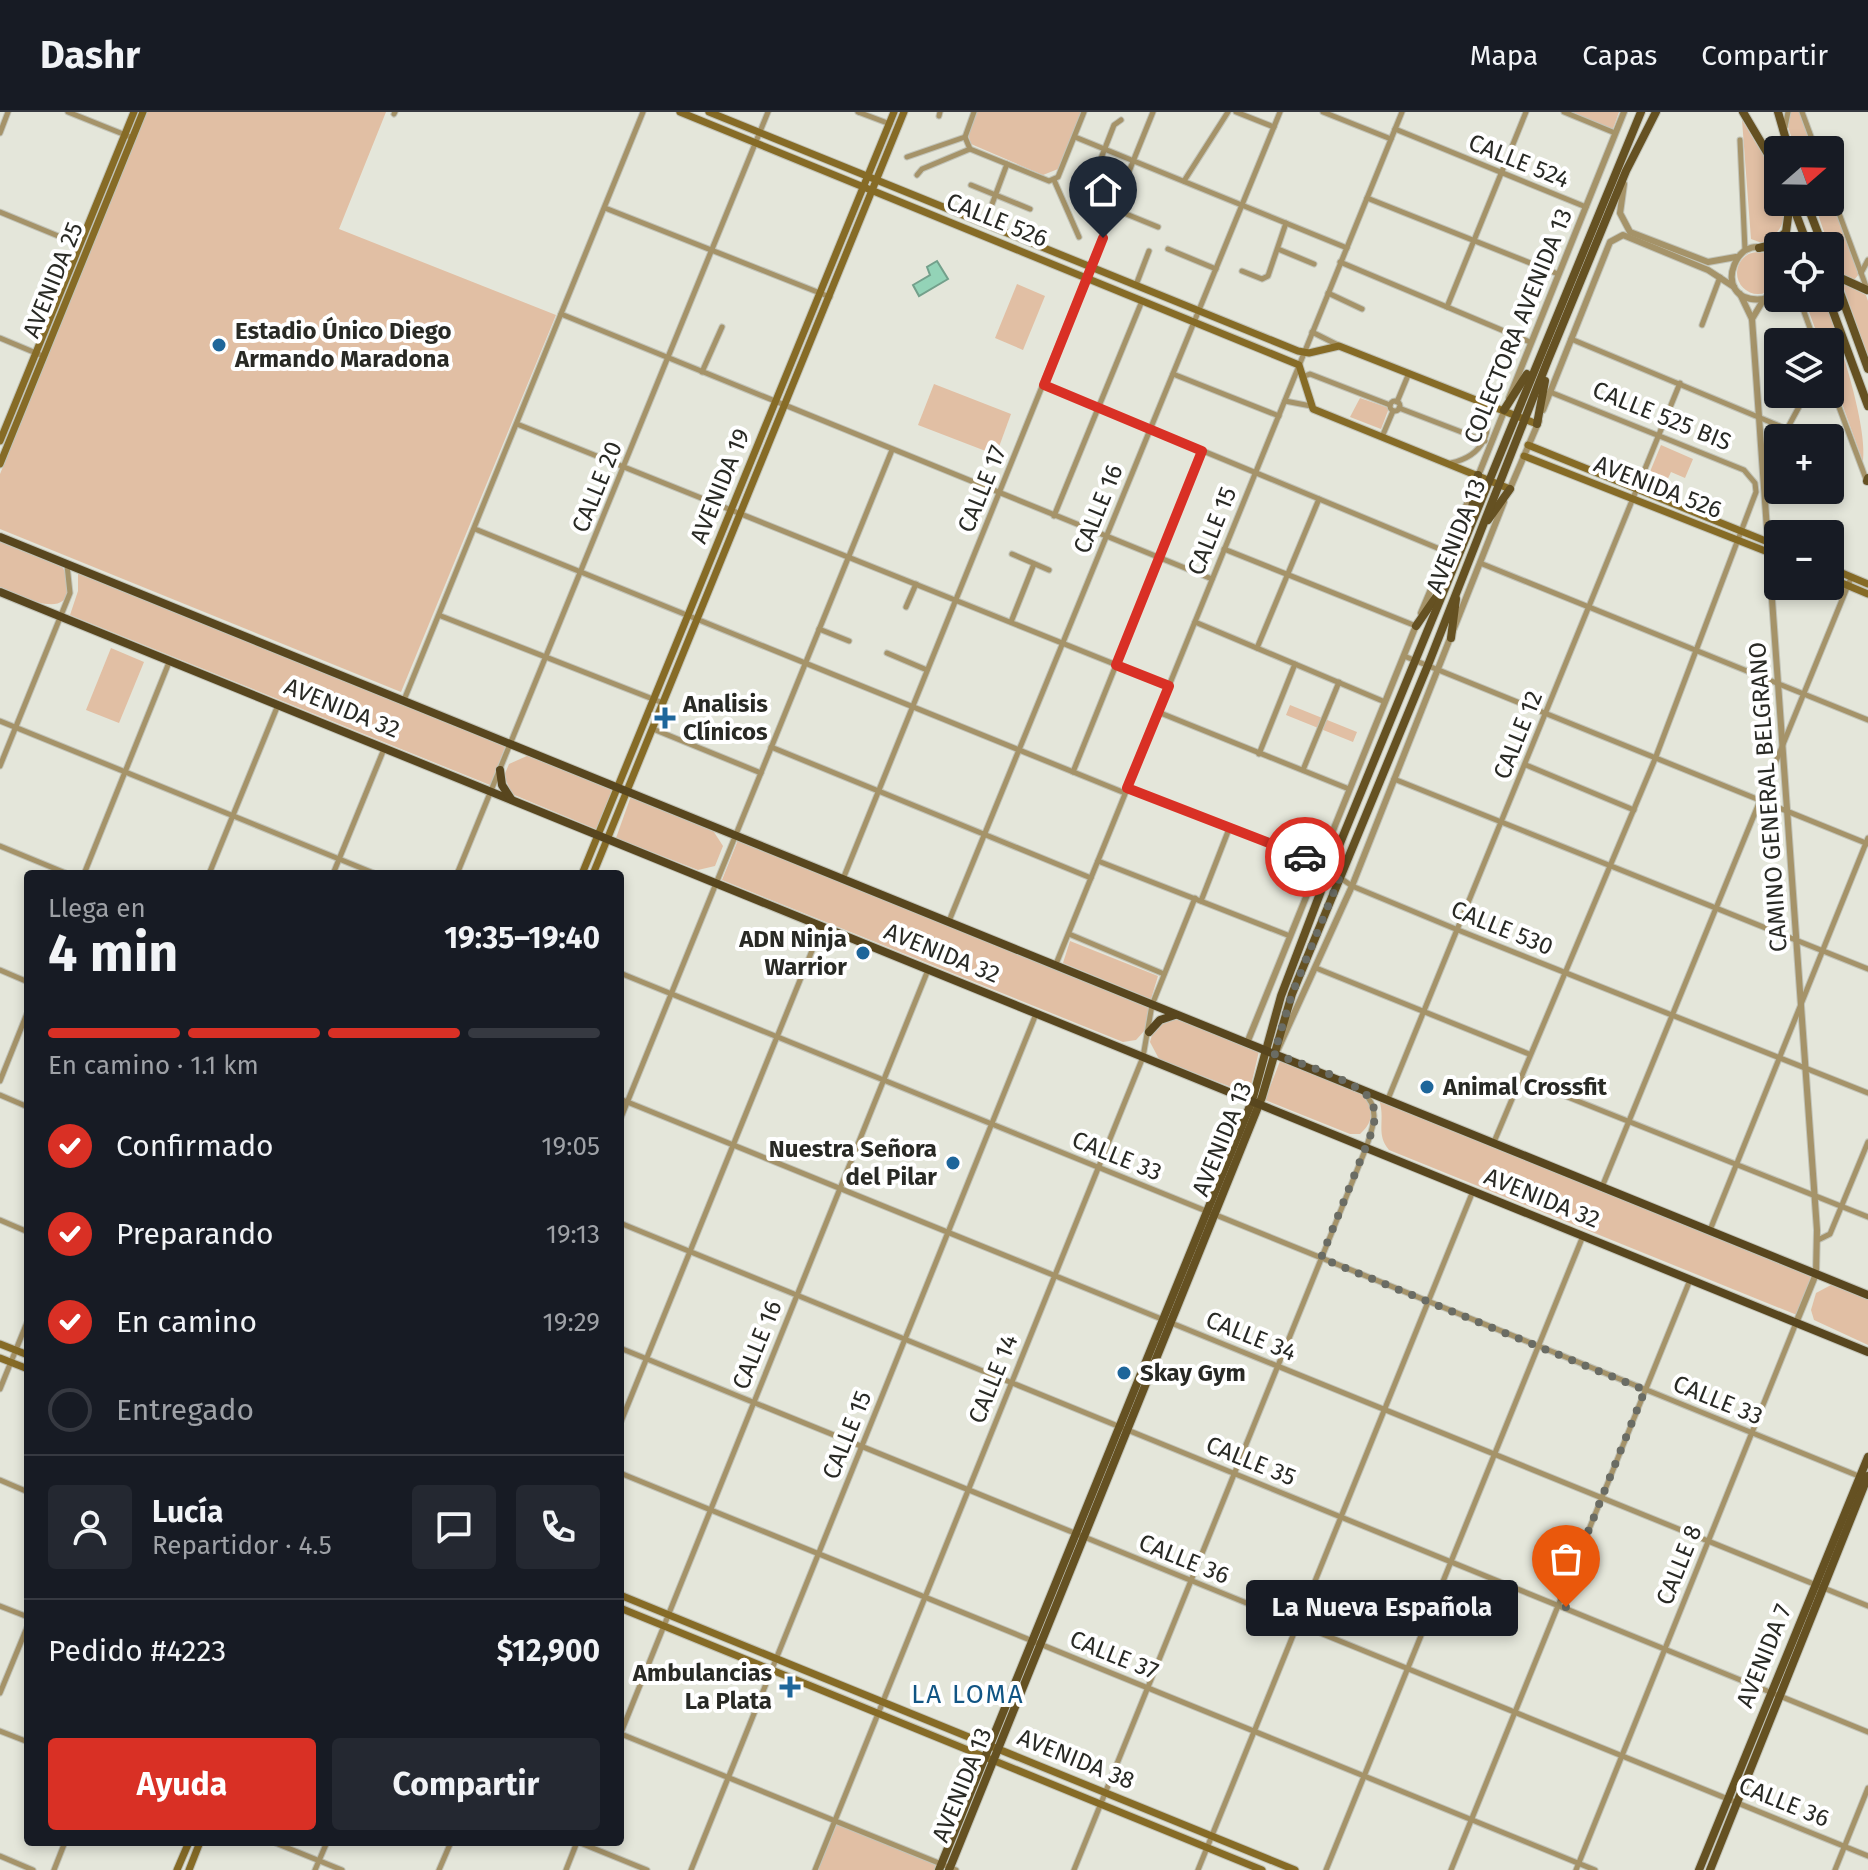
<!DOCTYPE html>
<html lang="es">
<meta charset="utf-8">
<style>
:root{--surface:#171b24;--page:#242831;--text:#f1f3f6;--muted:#9ea1a6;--line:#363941;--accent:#d93025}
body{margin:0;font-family:"Fira Sans",sans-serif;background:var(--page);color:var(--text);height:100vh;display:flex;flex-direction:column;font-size:30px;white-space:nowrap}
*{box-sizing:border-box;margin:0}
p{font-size:26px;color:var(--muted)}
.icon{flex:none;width:44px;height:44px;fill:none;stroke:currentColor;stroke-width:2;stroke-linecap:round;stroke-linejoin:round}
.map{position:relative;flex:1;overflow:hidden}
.details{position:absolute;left:24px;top:758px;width:600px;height:976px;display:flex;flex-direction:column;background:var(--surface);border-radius:8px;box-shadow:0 4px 12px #0003}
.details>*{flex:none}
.needle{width:52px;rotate:70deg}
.controls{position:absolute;left:1764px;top:24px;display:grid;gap:16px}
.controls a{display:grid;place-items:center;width:80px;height:80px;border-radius:8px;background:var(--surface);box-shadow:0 4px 12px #0003;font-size:40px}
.pin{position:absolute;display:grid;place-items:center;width:68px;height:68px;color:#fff;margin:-82px -34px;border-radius:50% 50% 50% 0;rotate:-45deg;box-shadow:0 0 8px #0007}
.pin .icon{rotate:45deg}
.courier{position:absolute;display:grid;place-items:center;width:80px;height:80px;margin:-40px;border:6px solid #d93025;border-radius:50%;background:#fff;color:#222;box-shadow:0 2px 10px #0007}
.bubble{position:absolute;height:56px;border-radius:8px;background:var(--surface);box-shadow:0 4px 12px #0003;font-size:26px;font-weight:700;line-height:56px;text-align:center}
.overview em{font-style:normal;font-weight:700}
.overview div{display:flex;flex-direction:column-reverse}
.overview{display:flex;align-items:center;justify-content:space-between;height:136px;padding:0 24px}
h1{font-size:52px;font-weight:700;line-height:60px}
.bar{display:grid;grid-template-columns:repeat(4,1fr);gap:12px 8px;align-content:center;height:96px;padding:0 24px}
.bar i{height:10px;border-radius:6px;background:var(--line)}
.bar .selected{background:var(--accent)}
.bar p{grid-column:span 4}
.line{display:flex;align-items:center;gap:20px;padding:0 24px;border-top:2px solid var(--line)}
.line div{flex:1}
.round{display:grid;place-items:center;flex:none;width:84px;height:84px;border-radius:8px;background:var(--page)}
ol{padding:0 24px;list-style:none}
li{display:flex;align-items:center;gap:24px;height:88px}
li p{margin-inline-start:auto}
li .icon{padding:8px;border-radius:50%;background:var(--accent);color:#fff;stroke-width:4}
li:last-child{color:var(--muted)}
li i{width:44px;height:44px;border:4px solid var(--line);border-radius:50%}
.cta{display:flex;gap:16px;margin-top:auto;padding:16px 24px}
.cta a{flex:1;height:92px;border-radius:8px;background:var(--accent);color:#fff;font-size:32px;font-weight:700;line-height:92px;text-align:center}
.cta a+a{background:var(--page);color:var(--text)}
header{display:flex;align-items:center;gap:48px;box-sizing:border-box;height:112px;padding:0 40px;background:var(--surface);border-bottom:2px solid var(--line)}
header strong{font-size:38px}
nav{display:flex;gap:44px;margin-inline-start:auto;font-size:28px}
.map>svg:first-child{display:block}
.green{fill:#e1bfa4}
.water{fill:#93d3b7;stroke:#73a08b;stroke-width:2}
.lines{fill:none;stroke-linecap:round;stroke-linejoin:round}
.minor-casing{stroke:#c2c4b9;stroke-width:7}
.tertiary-casing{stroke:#c2c4b9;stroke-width:8}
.secondary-casing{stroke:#c2c4b9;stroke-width:9}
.primary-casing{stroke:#c2c4b9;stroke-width:10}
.trunk-casing{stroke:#c2c4b9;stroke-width:10}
.minor{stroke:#a59369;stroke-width:5}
.tertiary{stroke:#a59369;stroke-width:6}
.secondary{stroke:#866b26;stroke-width:7}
.primary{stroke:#655122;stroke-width:8}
.trunk{stroke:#58461e;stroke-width:8}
.done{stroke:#6a6c64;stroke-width:8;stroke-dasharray:0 14.4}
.route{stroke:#d93025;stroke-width:10}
.poi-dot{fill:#1e669a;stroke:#fff;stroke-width:3}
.labels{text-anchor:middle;stroke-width:8;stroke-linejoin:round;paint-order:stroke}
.street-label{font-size:24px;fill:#292a25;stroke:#fff}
.poi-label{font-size:24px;font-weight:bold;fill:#292a25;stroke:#fff;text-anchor:start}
.neighbourhood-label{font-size:26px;letter-spacing:2px;fill:#115584;stroke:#fff}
</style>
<header>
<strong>Dashr</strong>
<nav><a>Mapa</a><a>Capas</a><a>Compartir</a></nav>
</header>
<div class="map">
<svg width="1868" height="1758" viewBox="0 0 1868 1758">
<rect width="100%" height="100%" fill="#e4e6da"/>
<!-- green -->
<g class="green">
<polygon points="147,0 386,0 339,117 556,203 401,580 0,417 0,362"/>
<polygon points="977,0 1081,0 1058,57 1043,63 971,32 968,22"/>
<polygon points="1569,0 1619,0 1613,17"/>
<polygon points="1791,0 1802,0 1815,38 1796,38 1788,15"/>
<path d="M1742,8L1777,66L1778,90H1784C1786,111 1781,121 1762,131L1751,127Z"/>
<polygon points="1830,80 1859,162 1854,168 1837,159 1814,90 1830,90"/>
<circle cx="1758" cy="161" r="21"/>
<polygon points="1842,171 1866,183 1868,189 1868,245"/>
<polygon points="1017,172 1045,184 1023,238 995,226"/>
<path d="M1804,186H1824C1838,225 1868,313 1863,350L1830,258V230H1820Z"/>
<polygon points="934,272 1011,302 996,343 918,313"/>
<polygon points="1360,286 1389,296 1381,317 1350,305"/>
<polygon points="1661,333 1693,347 1685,366 1671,360 1664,375 1647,367"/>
<path d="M0,428L60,452C65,458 70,468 69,476C65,510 16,481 0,475Z"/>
<polygon points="78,460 506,633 490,673 70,503 78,479"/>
<polygon points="111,536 144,550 119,611 86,598"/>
<polygon points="1290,593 1357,620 1353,630 1286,603"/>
<polygon points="529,643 614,678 598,718 512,682 504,664 509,652"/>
<polygon points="631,684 712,717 723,734 715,754 698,758 616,726"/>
<polygon points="738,728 1149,893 1145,918 1136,928 1123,930 722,768"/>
<polygon points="1070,829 1158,864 1151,887 1063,851"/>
<path d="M1175,906L1259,939L1249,982L1159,947L1150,930C1154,915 1158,908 1175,906Z"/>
<path d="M1280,949L1366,983C1373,1000 1374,1009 1360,1022H1350L1265,988Z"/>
<path d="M1379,988L1812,1164L1797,1203L1389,1038C1375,1022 1386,1007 1379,988Z"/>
<polygon points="1831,1173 1868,1186 1868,1233 1814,1208 1811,1198 1816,1181"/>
<polygon points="837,1712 938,1754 936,1758 818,1758"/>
</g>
<!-- water -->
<polygon class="water" points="937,149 948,167 919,184 913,173 930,163 927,155"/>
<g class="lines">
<defs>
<g id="minor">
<polyline points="68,0 133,26"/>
<polyline points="858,0 890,12"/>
<polyline points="974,0 965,25 970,37 1049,69 1058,65 1084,0"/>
<polyline points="1236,0 1274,15"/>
<polyline points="1323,0 1391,27"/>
<polyline points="1564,0 1615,21"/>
<polyline points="1802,0 1816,38"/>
<polyline points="394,2 395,0"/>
<polyline points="939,4 940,0"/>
<polyline points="1785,15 1788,0"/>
<polyline points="1395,17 1586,95"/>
<polyline points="0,21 8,0"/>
<polyline points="1075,25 1347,136"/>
<polyline points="1740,28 1745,138"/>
<polyline points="907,45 965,25"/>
<polyline points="917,63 922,57 970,37"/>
<polyline points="1054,68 1079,125"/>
<polyline points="1184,69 1228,0"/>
<polyline points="1091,72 1114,13 1121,8"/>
<polyline points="971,73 1030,97"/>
<polyline points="1830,77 1867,177"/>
<polyline points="1367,86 1558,162"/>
<polyline points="605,96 830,185"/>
<polyline points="1114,97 1158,115"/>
<polyline points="0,100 80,133"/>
<polyline points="985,111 1007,52"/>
<polyline points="1168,137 1216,157"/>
<polyline points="1278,137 1314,152"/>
<polyline points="1340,150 1530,230"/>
<polyline points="1242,159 1262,167 1268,164 1286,111"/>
<polyline points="1861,161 1868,148"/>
<polyline points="1136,173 1149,139"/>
<polyline points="1328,181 1362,197"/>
<polyline points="1799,186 1815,230"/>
<polyline points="1447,195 1526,0"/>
<polyline points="561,202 1212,467"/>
<polyline points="1702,213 1720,165"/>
<polyline points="1312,220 1338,233"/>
<polyline points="0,226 43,244"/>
<polyline points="1571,227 1787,317 1806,282"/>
<polyline points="702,260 722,215"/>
<polyline points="1173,262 1279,304"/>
<polyline points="1305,264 1310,262 1390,293"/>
<polyline points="1830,271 1866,367"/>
<polyline points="1044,273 1447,440"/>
<polyline points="1285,289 1311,294"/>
<circle cx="1395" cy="294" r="5"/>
<polyline points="1397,290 1409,261"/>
<polyline points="1399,296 1485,329"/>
<polyline points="517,312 1169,574"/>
<polyline points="1382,325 1393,299"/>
<path d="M1451,351C1482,344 1496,320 1482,290"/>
<polyline points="1054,404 1142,189"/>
<polyline points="475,417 1125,681"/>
<polyline points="1224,437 1416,514"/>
<polyline points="1012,442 1049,458"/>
<polyline points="1480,451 1868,608"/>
<polyline points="906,495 916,472"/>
<polyline points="441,504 663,591"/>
<polyline points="1011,510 1034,452"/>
<polyline points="1195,510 1385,590"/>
<polyline points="819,517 849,529"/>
<polyline points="1257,536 1319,387"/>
<polyline points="887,541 927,558"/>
<polyline points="1404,544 1868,732"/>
<polyline points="404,588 643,0"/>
<polyline points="1158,600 1349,677"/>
<polyline points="0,609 376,762"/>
<polyline points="653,617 761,661"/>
<polyline points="771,635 1091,766"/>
<polyline points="1259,642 1295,552"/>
<polyline points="1526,653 1634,698"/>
<polyline points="0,654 70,481 67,453"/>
<polyline points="1303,658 1339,570"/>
<polyline points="1073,660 1202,339"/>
<polyline points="1394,667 1868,857"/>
<polyline points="1127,676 1319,751 1352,774 1458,818 1868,981"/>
<polyline points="0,734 68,762"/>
<polyline points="1098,749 1290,824"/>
<polyline points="84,762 170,548"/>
<polyline points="209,762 278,593"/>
<polyline points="333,762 384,637"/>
<polyline points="457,762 768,0"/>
<polyline points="843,767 1153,0"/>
<polyline points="1201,789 1229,717"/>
<polyline points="949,809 1280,0"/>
<polyline points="1069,822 1164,862"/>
<polyline points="1056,852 1402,0"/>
<polyline points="1316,856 1529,942"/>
<polyline points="0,858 28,870"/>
<polyline points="620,861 1861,1365"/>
<polyline points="1520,966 1868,1105"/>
<polyline points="0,969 28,899"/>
<polyline points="0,983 28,995"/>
<polyline points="620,987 1868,1494"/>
<polyline points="1388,987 1680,271"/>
<polyline points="620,1008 892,338"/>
<polyline points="1494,1030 1655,647 1756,380 1755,371 1744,358 1550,280"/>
<polyline points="1602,1075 1851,466"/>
<polyline points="0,1108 28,1120"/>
<polyline points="620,1111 1868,1620"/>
<polyline points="1710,1118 1868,726"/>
<polyline points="1818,1128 1830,1122 1868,1030"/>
<polyline points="620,1236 1868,1744"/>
<polyline points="0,1277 28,1208"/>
<polyline points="620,1312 822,814"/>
<polyline points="620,1361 1595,1758"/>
<polyline points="0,1368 28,1380"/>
<polyline points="0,1494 28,1505"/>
<polyline points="0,1581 28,1513"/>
<polyline points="0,1619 28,1630"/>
<polyline points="621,1622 956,1758"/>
<polyline points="620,1623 928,858"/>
<polyline points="273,1730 342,1758"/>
<polyline points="578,1730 647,1758"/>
<polyline points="0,1744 33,1758"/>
<polyline points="54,1758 65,1730"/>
<polyline points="315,1758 327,1730"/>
<polyline points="439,1758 451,1730"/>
<polyline points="566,1758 577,1730"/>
<polyline points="691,1758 1036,902"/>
<polyline points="815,1758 1143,945 1152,893 1195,786"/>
<path d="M1074,1758L1366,1036C1373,1015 1381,996 1363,980"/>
<polyline points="1198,1758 1473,1079"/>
<polyline points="1326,1758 1583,1124"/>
<polyline points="1451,1758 1690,1168"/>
<polyline points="1576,1758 1796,1211"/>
<polyline points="1835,1758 1868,1676"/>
</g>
<g id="tertiary">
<polyline points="1624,72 1620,101 1630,120 1708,150 1736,145"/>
<path d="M1778,148C1741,102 1703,194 1764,187L1778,176"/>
<polyline points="1740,182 1752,207 1817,1118 1816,1162 1796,1211"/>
<polyline points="1752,207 1764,187"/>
<polyline points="1509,286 1624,0"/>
<polyline points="1543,298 1610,130 1623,123 1708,158 1734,175"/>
<polyline points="1478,364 1505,297"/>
<polyline points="1509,379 1539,309"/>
<polyline points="1421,501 1474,375"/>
<polyline points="1247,931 1417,511"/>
<polyline points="1278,937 1352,774 1504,390"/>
</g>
<g id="secondary">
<polyline points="680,0 1299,253 1313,297 1510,377"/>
<polyline points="709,0 1298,239 1309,241 1339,234 1537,312"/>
<polyline points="0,329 134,0"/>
<polyline points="1528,333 1778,434"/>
<polyline points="1524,344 1778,444"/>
<polyline points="0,352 143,0"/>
<polyline points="1830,456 1868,472"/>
<polyline points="1830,466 1868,482"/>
<polyline points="582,762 894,0"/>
<polyline points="593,762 904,0"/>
<polyline points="0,1232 28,1243"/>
<polyline points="0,1246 28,1257"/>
<polyline points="620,1483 1295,1758"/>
<polyline points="620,1496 1262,1758"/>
<polyline points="177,1758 189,1730"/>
<polyline points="189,1758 200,1730"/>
</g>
<g id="primary">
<polyline points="1743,0 1778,59"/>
<polyline points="1778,0 1789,38"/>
<polyline points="1806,90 1823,134"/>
<polyline points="1793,94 1808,134"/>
<polyline points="1759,136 1771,133 1786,120 1790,90"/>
<polyline points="1830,153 1868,257"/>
<polyline points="1834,163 1867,178"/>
<polyline points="1828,186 1868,294"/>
<polyline points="1504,298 1527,262"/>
<polyline points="1537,312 1545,269"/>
<polyline points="1867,369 1868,366"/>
<polyline points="1471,401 1478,363"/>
<polyline points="1488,408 1510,377"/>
<polyline points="1416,514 1438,482"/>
<polyline points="1451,526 1456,487"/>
<polyline points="939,1758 1252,989 1281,884 1329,758 1641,0"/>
<polyline points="949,1758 1262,985 1292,882 1428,553 1548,248 1626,59 1656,0"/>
<polyline points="1699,1758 1868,1345"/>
<polyline points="1710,1758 1868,1364"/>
</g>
<g id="trunk">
<polyline points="0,425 1868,1183"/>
<polyline points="0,480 1868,1240"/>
<polyline points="500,658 502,673 511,687"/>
<polyline points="1149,920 1160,908 1175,903"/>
</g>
</defs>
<!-- minor casing -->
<use href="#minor" class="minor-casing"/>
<!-- tertiary casing -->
<use href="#tertiary" class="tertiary-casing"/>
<!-- secondary casing -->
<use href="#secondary" class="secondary-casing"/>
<!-- primary casing -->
<use href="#primary" class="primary-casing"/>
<!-- trunk casing -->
<use href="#trunk" class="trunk-casing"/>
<!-- minor -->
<use href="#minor" class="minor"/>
<!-- tertiary -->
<use href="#tertiary" class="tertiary"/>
<!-- secondary -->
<use href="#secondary" class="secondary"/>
<!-- primary -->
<use href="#primary" class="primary"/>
<!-- trunk -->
<use href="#trunk" class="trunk"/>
</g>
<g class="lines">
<!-- done -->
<path class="done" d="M1305,745L1340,765L1292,882L1274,942C1296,950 1358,969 1370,987C1376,996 1375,1007 1373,1017L1321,1146L1645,1278L1559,1492L1566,1495"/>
<!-- route -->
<polyline class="route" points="1103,126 1044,273 1202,339 1116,553 1169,574 1127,676 1305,745"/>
</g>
<!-- markers -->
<g class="poi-dot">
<circle cx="219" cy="233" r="8"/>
<path d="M661 594h8v8h8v8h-8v8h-8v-8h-8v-8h8z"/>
<circle cx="863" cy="841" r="8"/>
<circle cx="1427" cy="975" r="8"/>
<circle cx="953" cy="1051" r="8"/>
<circle cx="1124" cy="1261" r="8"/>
<path d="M786 1563h8v8h8v8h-8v8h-8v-8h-8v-8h8z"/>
</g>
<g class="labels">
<!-- street labels -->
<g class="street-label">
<text transform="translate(1519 49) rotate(22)" y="8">CALLE 524</text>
<text transform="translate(997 108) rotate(22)" y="8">CALLE 526</text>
<text transform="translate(53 168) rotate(-68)" y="8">AVENIDA 25</text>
<text transform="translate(1518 214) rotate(-68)" y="8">COLECTORA AVENIDA 13</text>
<text transform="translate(1662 304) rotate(22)" y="8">CALLE 525 BIS</text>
<text transform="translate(720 374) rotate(-68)" y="8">AVENIDA 19</text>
<text transform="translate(597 375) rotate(-68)" y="8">CALLE 20</text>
<text transform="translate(1658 375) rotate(21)" y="8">AVENIDA 526</text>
<text transform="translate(982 377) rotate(-68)" y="8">CALLE 17</text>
<text transform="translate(1098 397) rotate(-68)" y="8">CALLE 16</text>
<text transform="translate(1212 419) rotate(-68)" y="8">CALLE 15</text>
<text transform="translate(1456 424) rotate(-68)" y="8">AVENIDA 13</text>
<text transform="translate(342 596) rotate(22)" y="8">AVENIDA 32</text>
<text transform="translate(1518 623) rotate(-68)" y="8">CALLE 12</text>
<text transform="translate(1768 685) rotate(-94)" y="8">CAMINO GENERAL BELGRANO</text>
<text transform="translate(1502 816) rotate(22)" y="8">CALLE 530</text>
<text transform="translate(942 841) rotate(22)" y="8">AVENIDA 32</text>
<text transform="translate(1222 1027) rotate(-68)" y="8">AVENIDA 13</text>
<text transform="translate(1117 1044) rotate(22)" y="8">CALLE 33</text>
<text transform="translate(1542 1086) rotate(22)" y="8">AVENIDA 32</text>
<text transform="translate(1251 1224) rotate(22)" y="8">CALLE 34</text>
<text transform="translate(757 1233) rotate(-68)" y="8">CALLE 16</text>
<text transform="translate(993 1267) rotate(-68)" y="8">CALLE 14</text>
<text transform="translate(1718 1288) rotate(22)" y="8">CALLE 33</text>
<text transform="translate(847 1323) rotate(-68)" y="8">CALLE 15</text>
<text transform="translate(1251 1349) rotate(22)" y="8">CALLE 35</text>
<text transform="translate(1184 1447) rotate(22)" y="8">CALLE 36</text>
<text transform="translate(1679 1453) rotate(-68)" y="8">CALLE 8</text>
<text transform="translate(1114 1543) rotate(22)" y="8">CALLE 37</text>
<text transform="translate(1764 1544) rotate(-68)" y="8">AVENIDA 7</text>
<text transform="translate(1076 1647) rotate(22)" y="8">AVENIDA 38</text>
<text transform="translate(962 1673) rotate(-68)" y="8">AVENIDA 13</text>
<text transform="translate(1784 1690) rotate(22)" y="8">CALLE 36</text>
</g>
<!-- poi labels -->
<g class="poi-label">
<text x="235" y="227">Estadio Único Diego<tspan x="235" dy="28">Armando Maradona</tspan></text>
<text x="683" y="600">Analisis<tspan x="683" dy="28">Clínicos</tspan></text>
<text x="847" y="835" text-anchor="end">ADN Ninja<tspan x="847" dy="28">Warrior</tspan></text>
<text x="1443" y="983">Animal Crossfit</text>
<text x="937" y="1045" text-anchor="end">Nuestra Señora<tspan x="937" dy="28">del Pilar</tspan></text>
<text x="1140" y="1269">Skay Gym</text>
<text x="772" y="1569" text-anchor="end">Ambulancias<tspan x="772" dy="28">La Plata</tspan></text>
</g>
<!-- neighbourhood labels -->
<g class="neighbourhood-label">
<text x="968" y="1591">LA LOMA</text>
</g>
</g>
</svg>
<div class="controls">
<a><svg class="needle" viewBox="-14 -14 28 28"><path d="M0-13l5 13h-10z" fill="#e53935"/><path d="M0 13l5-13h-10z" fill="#9ea1a6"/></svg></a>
<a><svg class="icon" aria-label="locate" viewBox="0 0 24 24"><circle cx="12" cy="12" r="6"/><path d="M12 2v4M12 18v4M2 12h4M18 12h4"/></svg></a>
<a><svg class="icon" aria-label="layers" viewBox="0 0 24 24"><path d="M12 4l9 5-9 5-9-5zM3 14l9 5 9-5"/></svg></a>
<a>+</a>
<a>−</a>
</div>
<div class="pin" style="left:1566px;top:1495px;background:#ea580c"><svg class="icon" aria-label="bag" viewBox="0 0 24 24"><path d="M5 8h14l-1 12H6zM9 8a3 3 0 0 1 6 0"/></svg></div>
<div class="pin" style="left:1103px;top:126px;background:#1f2937"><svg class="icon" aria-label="home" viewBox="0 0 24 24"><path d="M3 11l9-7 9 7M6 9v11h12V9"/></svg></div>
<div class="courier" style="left:1305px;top:745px"><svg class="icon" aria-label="car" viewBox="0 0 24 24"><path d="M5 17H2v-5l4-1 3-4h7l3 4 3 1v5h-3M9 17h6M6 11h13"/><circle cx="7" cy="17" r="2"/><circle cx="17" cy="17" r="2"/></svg></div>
<div class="bubble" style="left:1246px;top:1468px;width:272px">La Nueva Española</div>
<section class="details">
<div class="overview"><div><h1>4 min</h1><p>Llega en</p></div><em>19:35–19:40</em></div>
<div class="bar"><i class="selected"></i><i class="selected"></i><i class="selected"></i><i></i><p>En camino · 1.1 km</p></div>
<ol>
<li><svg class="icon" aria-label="check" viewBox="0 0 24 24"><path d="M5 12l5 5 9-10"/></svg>Confirmado<p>19:05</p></li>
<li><svg class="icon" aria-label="check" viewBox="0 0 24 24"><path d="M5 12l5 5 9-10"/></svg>Preparando<p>19:13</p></li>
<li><svg class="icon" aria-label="check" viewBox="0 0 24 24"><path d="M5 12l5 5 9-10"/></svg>En camino<p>19:29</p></li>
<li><i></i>Entregado</li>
</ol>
<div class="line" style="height:144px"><a class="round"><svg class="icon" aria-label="person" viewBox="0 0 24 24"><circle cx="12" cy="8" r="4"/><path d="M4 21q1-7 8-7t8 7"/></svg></a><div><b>Lucía</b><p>Repartidor · 4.5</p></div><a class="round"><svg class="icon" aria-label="chat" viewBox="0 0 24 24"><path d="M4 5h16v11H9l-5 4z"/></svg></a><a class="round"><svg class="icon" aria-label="phone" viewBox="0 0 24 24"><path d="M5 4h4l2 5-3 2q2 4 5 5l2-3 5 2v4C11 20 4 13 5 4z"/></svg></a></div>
<div class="line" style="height:104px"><div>Pedido #4223</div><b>$12,900</b></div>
<div class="cta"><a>Ayuda</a><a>Compartir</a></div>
</section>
</div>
